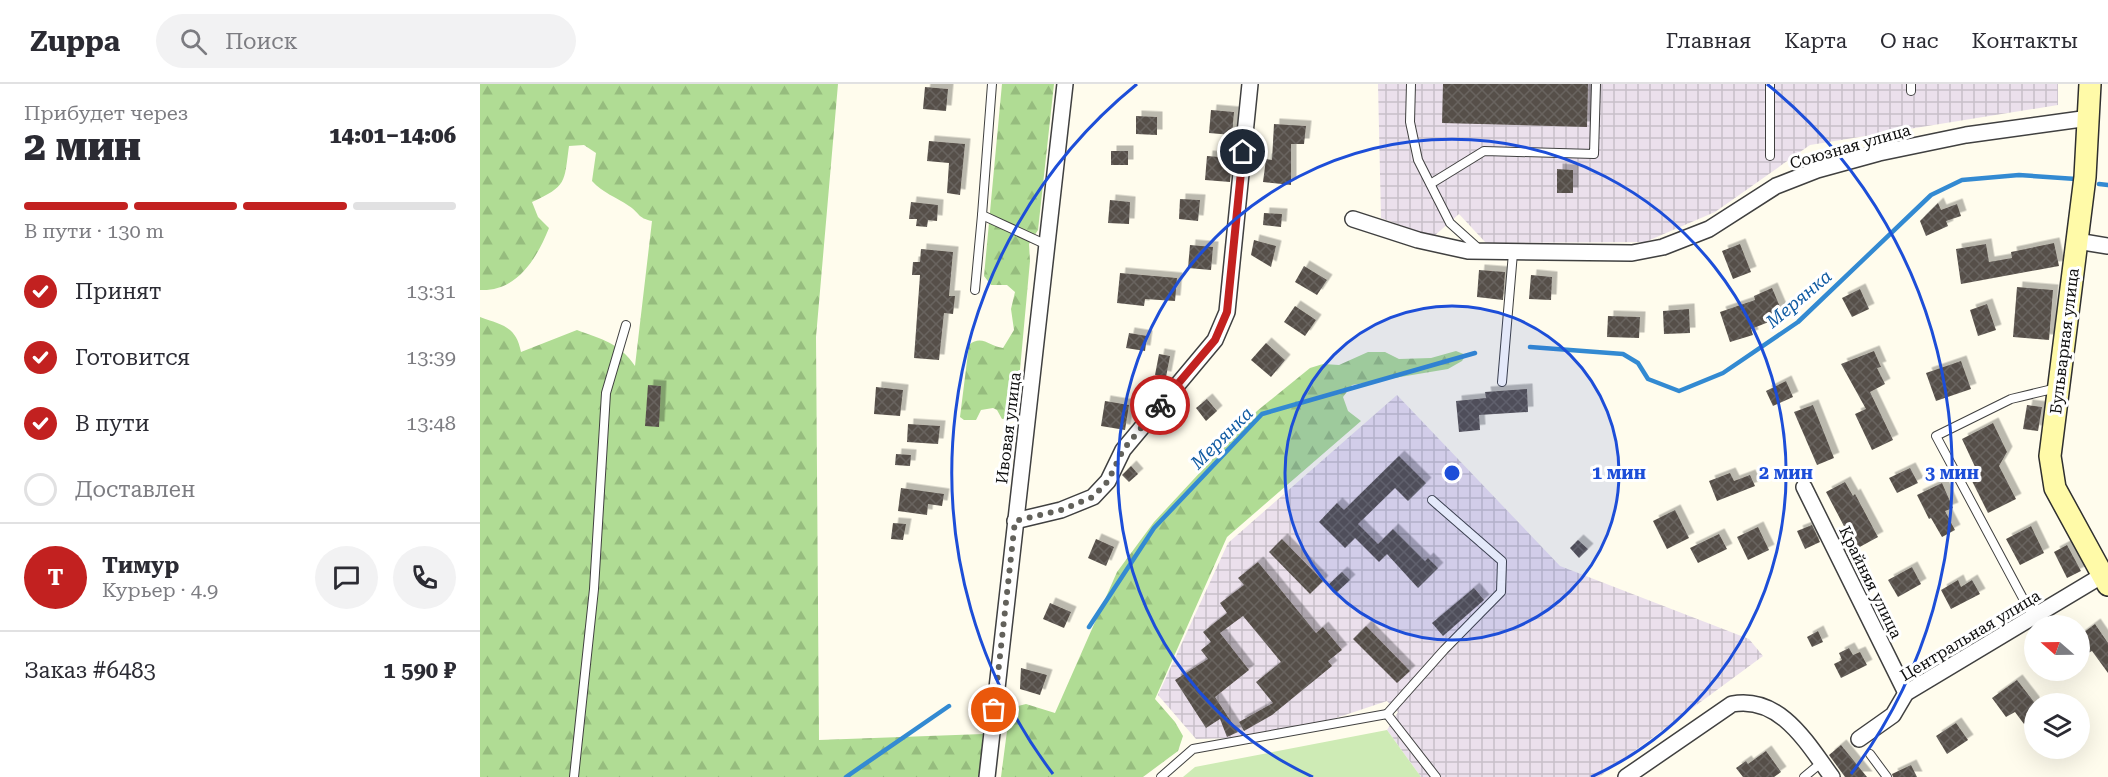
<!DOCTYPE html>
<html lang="ru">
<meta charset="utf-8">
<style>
:root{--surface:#fff;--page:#f2f2f3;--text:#2b2b33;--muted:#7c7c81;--line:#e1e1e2;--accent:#c22120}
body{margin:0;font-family:"Roboto Serif",serif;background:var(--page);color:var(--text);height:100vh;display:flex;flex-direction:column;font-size:22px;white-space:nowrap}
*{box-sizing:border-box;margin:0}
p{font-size:20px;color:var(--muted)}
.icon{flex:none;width:33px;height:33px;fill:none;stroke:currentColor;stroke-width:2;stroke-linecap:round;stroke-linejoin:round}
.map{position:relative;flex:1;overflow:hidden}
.side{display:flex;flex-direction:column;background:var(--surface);width:480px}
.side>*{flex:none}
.needle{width:39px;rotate:290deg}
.tools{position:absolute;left:1544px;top:531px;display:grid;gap:12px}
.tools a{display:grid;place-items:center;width:66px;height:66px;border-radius:50%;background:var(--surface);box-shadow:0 6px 24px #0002;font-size:30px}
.pin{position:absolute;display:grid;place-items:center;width:51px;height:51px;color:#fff;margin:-26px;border:3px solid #fff;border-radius:50%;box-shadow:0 2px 6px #0007}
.courier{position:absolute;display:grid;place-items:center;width:60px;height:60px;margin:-30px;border:4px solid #c22120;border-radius:50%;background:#fff;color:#222;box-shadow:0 2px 8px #0007}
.summary em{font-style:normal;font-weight:800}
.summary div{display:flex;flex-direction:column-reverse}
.summary{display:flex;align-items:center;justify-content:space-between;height:102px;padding:0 24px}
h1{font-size:39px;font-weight:800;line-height:45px}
.bar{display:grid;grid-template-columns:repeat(4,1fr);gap:9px 6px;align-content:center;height:72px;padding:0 24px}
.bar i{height:8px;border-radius:4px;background:var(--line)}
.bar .selected{background:var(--accent)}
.bar p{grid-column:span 4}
.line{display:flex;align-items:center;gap:15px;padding:0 24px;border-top:2px solid var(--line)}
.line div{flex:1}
.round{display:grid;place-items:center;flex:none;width:63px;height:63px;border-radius:32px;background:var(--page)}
ol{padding:0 24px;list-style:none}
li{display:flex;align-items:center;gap:18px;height:66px}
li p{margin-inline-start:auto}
li .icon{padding:6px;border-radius:50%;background:var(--accent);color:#fff;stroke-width:4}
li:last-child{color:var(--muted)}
li i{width:33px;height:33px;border:3px solid var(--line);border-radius:50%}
header{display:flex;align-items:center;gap:36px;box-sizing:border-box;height:84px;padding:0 30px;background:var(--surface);border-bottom:2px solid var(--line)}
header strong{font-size:28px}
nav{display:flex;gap:33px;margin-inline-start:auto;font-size:21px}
.search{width:420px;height:54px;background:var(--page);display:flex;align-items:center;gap:15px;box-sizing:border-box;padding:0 21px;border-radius:33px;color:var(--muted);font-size:22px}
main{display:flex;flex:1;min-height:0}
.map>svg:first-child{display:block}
.industrial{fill:url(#industrial-grid)}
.forest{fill:url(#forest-firs)}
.garden{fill:#ceebb5}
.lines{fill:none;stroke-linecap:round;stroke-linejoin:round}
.stream{stroke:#338ad2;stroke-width:4.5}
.building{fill:url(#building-cross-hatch);filter:url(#shadow)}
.lane-casing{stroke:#404040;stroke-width:10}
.street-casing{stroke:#404040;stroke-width:18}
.secondary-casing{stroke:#2f2f2f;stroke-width:24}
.lane{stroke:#fff;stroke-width:8}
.street{stroke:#fff;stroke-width:15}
.secondary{stroke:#fffaa8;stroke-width:21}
.done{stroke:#62615b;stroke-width:6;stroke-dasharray:0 10.8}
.route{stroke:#c22120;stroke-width:8}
.ring{fill:none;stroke:#1d4ed8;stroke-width:3}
.labels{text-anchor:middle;stroke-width:6;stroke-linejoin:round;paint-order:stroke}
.street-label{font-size:16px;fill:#0d0d0d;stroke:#fff}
.water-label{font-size:18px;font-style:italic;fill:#125ca3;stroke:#fff}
.centre{fill:#1d4ed8;stroke:#fff;stroke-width:3}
.ring-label{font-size:18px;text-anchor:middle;font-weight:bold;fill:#1d4ed8;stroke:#fff;stroke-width:6;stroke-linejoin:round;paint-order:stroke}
</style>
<header>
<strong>Zuppa</strong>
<div class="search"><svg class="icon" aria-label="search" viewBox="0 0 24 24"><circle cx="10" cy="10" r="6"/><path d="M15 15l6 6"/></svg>Поиск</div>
<nav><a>Главная</a><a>Карта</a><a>О нас</a><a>Контакты</a></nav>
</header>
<main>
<section class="side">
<div class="summary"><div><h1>2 мин</h1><p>Прибудет через</p></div><em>14:01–14:06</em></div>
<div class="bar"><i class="selected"></i><i class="selected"></i><i class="selected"></i><i></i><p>В пути · 130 m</p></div>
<ol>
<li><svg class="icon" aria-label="check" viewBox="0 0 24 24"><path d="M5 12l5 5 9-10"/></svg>Принят<p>13:31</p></li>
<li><svg class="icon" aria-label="check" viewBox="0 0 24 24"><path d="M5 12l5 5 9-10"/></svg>Готовится<p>13:39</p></li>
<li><svg class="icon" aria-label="check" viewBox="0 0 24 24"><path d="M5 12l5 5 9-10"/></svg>В пути<p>13:48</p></li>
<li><i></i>Доставлен</li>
</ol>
<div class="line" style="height:108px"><b class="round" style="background:var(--accent);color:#fff">Т</b><div><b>Тимур</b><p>Курьер · 4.9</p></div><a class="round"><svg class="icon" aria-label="chat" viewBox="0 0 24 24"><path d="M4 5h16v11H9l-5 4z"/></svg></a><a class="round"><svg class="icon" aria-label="phone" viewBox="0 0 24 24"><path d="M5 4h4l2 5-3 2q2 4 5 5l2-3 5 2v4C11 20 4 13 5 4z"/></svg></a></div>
<div class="line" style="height:78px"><div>Заказ #6483</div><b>1 590 ₽</b></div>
</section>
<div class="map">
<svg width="1628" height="693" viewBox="0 0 1628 693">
<defs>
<pattern id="industrial-grid" width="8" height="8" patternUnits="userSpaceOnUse" patternTransform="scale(1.5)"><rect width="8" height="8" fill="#ebe0ec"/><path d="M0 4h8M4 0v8" fill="none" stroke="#c8bfc9"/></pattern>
<pattern id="forest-firs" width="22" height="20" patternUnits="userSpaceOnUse" patternTransform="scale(1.5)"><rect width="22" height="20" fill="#b0dc94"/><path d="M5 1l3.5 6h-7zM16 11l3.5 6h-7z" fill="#96bc7e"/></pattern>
<pattern id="building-cross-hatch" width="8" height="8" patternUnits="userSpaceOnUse" patternTransform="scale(1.5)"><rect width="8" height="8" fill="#564f49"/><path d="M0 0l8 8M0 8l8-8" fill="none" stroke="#69645f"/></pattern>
<filter id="shadow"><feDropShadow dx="5.5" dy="-5.5" stdDeviation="0" flood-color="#0004"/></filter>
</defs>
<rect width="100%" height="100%" fill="#fffced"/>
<!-- industrial -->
<g class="industrial">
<polygon points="898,0 1578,0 1578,21 1330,61 1235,128 1165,158 1006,159 979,130 953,153 901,134"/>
<polygon points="917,311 1080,482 1269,555 1283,572 1119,693 941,693 907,646 918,628 907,617 853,635 756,654 716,655 678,611 748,459"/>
</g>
<!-- forest -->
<g class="forest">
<path d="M0,0H358L336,253L339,656L503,650L499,693H0V233C22,241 36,242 41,268L97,246C121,255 140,259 155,282L172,137C157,134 160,129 149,122C136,113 123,109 112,97L116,69L104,61L89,62C84,99 87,102 52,118L58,133L69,144C57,174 37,208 0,206Z"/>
<path d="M522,0H574L558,146L549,160L550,177L536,329L533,334L522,335L517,326L513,324L501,326L496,336H484L480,333L489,261C502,250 510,263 523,264L534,246L531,225L535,208L527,201H511L504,192Z"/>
<polygon points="976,267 986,271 982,277 968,285 872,301 863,313 868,327 881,337 747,453 675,615 695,638 703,652 698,667 663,693 521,693 530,624 546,620 575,629 637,488 674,438 777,327 830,284 843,280 859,281 888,268 905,268 919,275 951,274"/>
</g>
<!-- garden -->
<polygon class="garden" points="907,646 941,693 703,693 715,683"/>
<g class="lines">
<!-- stream -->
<g class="stream">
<polyline points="1619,100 1628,101"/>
<polyline points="1050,263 1143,270 1158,279 1168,295 1199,307 1243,289 1318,238 1451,111 1482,96 1539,91 1596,95"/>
<polyline points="609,543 674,444 782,330 995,269"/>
<polyline points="366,693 469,622"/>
</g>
</g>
<!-- building -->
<g class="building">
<polygon points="963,0 1108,0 1107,43 962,39"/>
<polygon points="445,3 468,5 466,27 443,25"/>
<polygon points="731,26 754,28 752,51 729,49"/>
<polygon points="656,32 677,33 677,51 656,50"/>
<polygon points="794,40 826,42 824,60 811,60 811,101 783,98 786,75 792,76"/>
<polygon points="449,57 485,60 480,111 467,109 469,79 447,77"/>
<rect x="631" y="67" width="17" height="14"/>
<polygon points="727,72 752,74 750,98 725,96"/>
<polygon points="1077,85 1093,86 1093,109 1077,109"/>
<polygon points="700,115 720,116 718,137 699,135"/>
<polygon points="630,116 650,118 649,140 628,139"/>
<polygon points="431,118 458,121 457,137 448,136 447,143 436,142 437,135 429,135"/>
<polygon points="1458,119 1461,126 1477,120 1481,132 1466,137 1468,142 1446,152 1440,137"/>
<polygon points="784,129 802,130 801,143 783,141"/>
<polygon points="774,156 796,162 791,183 771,171"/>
<polygon points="1574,159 1579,182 1481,200 1476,165 1506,160 1509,178 1532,174 1531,168"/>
<polygon points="1260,160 1271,188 1253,195 1242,167"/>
<polygon points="710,161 733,163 731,186 708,184"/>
<polygon points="441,165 473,168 469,212 475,212 473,230 464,229 459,276 434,274 440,191 432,191 433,178 440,178"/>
<polygon points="824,182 847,196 837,211 815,198"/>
<polygon points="999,186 1025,188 1023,216 997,213"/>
<polygon points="640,189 697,194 695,217 665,215 664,222 637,219"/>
<polygon points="1051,191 1072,193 1071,216 1049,215"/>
<polygon points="1537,203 1573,206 1569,256 1533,253"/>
<polygon points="1292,204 1304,232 1271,245 1273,251 1250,258 1240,228 1275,216 1274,212"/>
<polygon points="1380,205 1389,225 1372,233 1362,214"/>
<polygon points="1507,220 1516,246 1498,252 1490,226"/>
<polygon points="815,222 836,236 825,252 804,238"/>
<polygon points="1209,225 1210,249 1184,250 1183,227"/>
<polygon points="1128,232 1160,233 1159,254 1127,253"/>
<polygon points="649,249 667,252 665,267 646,264"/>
<polygon points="786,259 805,276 791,293 771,276"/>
<polygon points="1394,267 1401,283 1397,284 1405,300 1390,308 1413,356 1392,366 1375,330 1386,325 1361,280"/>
<polygon points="679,270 690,272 686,293 675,291"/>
<polygon points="1481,277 1491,305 1456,317 1446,289"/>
<polygon points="1306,297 1313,313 1293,322 1286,307"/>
<polygon points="168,301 181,302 179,343 165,342"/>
<polygon points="396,303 423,306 420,332 394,330"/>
<polygon points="1047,305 1048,328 999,331 1000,346 979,348 976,317 1006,314 1005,308"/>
<polygon points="727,315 737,327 726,337 716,324"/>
<polygon points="625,317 649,321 645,346 621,342"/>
<polygon points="1333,321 1354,374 1337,381 1314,328"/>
<polygon points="1547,321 1562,323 1558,347 1543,345"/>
<polygon points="1513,339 1527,368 1519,382 1536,415 1508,429 1488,389 1496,385 1482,355"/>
<polygon points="428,340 460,342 458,360 427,358"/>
<polygon points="416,370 431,371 430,382 415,381"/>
<polygon points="919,372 946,399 928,417 915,404 878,440 898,460 913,445 945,477 948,474 958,484 938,504 907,470 899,478 875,454 865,464 839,438 857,419 864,426"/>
<polygon points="651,382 658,390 649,398 642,391"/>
<polygon points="1430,384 1438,399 1417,409 1409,394"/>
<polygon points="1250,389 1254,397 1270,391 1275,402 1237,417 1229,397"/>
<polygon points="1365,398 1373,412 1375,410 1398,453 1376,465 1346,408"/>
<polygon points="1462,399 1473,424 1465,427 1475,446 1462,453 1451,434 1449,435 1437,411"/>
<polygon points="421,404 464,410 462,422 448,420 447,431 418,427"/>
<polygon points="1195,426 1209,454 1187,465 1173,437"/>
<polygon points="413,439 426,440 423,456 411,455"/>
<polygon points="1332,441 1340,458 1325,465 1317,447"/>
<polygon points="1551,442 1564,469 1540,481 1526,455"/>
<polygon points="1278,443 1289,466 1268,476 1257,453"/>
<polygon points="1239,450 1247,465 1218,479 1210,464"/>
<polygon points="616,455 634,463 626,482 608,474"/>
<polygon points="802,455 843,497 830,510 789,468"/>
<polygon points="1098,456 1108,465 1099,474 1090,464"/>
<polygon points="1587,461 1601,487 1587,494 1574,468"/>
<polygon points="778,478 836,549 843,543 862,566 848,577 852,582 792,631 764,647 759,638 793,619 776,598 801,578 763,532 740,549 769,586 735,613 758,648 747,653 740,635 726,644 695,596 728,575 721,566 731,558 723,548 747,529 740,519 764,501 758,494"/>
<polygon points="1432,483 1441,500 1418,513 1408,496"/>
<polygon points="862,488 870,496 856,509 848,501"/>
<polygon points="1478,496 1481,503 1492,496 1500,510 1471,525 1461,506"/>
<polygon points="994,504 1004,516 963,552 952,539"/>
<polygon points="570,519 591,528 584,544 563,535"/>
<polygon points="1615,540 1628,559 1628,589 1612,567 1608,569 1599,556 1599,552"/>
<polygon points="886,542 930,587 917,599 873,555"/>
<polygon points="1338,547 1343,558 1332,563 1327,553"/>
<polygon points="1369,564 1373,571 1380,568 1387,581 1361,594 1354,580 1362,576 1359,569"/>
<polygon points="541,584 567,591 560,611 540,605"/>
<polygon points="1537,596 1554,618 1554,633 1544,640 1535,628 1526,633 1512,614"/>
<polygon points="1476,639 1488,656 1467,670 1456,652"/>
<polygon points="1361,661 1387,693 1365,693 1349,671"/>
<polygon points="1286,667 1301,688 1294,693 1263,693 1256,684 1266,677 1268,680"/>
<polygon points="1431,681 1437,693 1413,693 1412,690"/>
</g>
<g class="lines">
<defs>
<g id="lane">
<polyline points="512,0 502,131 567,161"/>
<polyline points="931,0 930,38 938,76 970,139 999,165"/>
<polyline points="1290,0 1290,72"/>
<polyline points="1431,0 1431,7"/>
<polyline points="952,99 1004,67 1114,70 1116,0"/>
<polyline points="495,206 502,131"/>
<polyline points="1022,298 1033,169"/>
<polyline points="1553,533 1456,352 1531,315 1577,304"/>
<polyline points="907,630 964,566 1021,508 1022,477 952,416"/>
<polyline points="1390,670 1407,693"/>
<polyline points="94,693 114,505 126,309 146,241"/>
<polyline points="681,693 713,665 907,630 956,693"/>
<polyline points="1324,693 1341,679"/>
</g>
<g id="street">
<polyline points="873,135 938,156 988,167 1152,169 1183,163 1229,145 1296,102 1337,86 1399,69 1486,51 1609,34"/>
<polyline points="1597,157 1628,162"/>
<polyline points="1324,403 1426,609"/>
<polyline points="535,437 581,426 613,413 628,397 643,366 735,256 747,228 770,0"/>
<polyline points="1379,655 1413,631 1426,609 1628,488"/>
<polyline points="507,693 585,0"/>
<path d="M1146,693L1252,620C1300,611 1327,659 1352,693"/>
</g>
<polyline id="secondary" points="1610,0 1605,93 1570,372 1575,404 1628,501"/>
</defs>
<!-- lane casing -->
<use href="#lane" class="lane-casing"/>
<!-- street casing -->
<use href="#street" class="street-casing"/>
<!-- secondary casing -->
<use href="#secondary" class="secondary-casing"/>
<!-- lane -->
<use href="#lane" class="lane"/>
<!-- street -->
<use href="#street" class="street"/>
<!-- secondary -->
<use href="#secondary" class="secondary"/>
</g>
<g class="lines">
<!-- done -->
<polyline class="done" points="514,626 535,437 581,426 613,413 628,397 643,366 680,321"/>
<!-- route -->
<polyline class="route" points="680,321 735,256 747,228 763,68"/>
</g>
<!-- distance rings -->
<circle cx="972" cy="389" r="167" fill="#1d4ed8" fill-opacity=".12"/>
<g class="ring">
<circle cx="972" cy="389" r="167"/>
<path d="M833 693A334 334 0 1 1 1111 693"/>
<path d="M573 690A500 500 0 0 1 657 0M1287 0A500 500 0 0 1 1371 690"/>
</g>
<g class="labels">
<!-- street labels -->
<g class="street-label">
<text transform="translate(1370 62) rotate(-16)" y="6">Союзная улица</text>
<text transform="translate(1584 257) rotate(-83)" y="6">Бульварная улица</text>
<text transform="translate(528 344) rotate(-83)" y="6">Ивовая улица</text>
<text transform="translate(1391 498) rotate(64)" y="6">Крайняя улица</text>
<text transform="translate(1490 551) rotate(-31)" y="6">Центральная улица</text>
</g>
<!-- water labels -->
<g class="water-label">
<text transform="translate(1319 215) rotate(-40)" y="6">Мерянка</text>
<text transform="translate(742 354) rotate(-45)" y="6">Мерянка</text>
</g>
</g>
<circle cx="972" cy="389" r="9" class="centre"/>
<g class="ring-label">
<text x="1139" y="395">1 мин</text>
<text x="1306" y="395">2 мин</text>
<text x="1472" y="395">3 мин</text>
</g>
</svg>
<div class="tools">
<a><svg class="needle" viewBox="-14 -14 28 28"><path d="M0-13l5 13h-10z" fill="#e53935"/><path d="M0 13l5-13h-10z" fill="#7c7c81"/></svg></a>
<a><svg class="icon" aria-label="layers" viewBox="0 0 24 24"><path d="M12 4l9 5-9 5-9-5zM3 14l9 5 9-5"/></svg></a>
</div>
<div class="pin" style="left:514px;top:626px;background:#ea580c"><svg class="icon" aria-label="bag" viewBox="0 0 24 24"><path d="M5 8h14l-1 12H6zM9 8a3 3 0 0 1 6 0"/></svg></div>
<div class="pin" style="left:763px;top:68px;background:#1f2937"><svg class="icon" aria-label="home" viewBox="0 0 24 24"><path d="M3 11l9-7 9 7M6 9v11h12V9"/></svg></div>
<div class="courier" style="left:680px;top:321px"><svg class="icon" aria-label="bike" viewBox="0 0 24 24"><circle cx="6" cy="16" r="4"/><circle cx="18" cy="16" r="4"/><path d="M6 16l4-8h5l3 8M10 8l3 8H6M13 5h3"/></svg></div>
</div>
</main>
